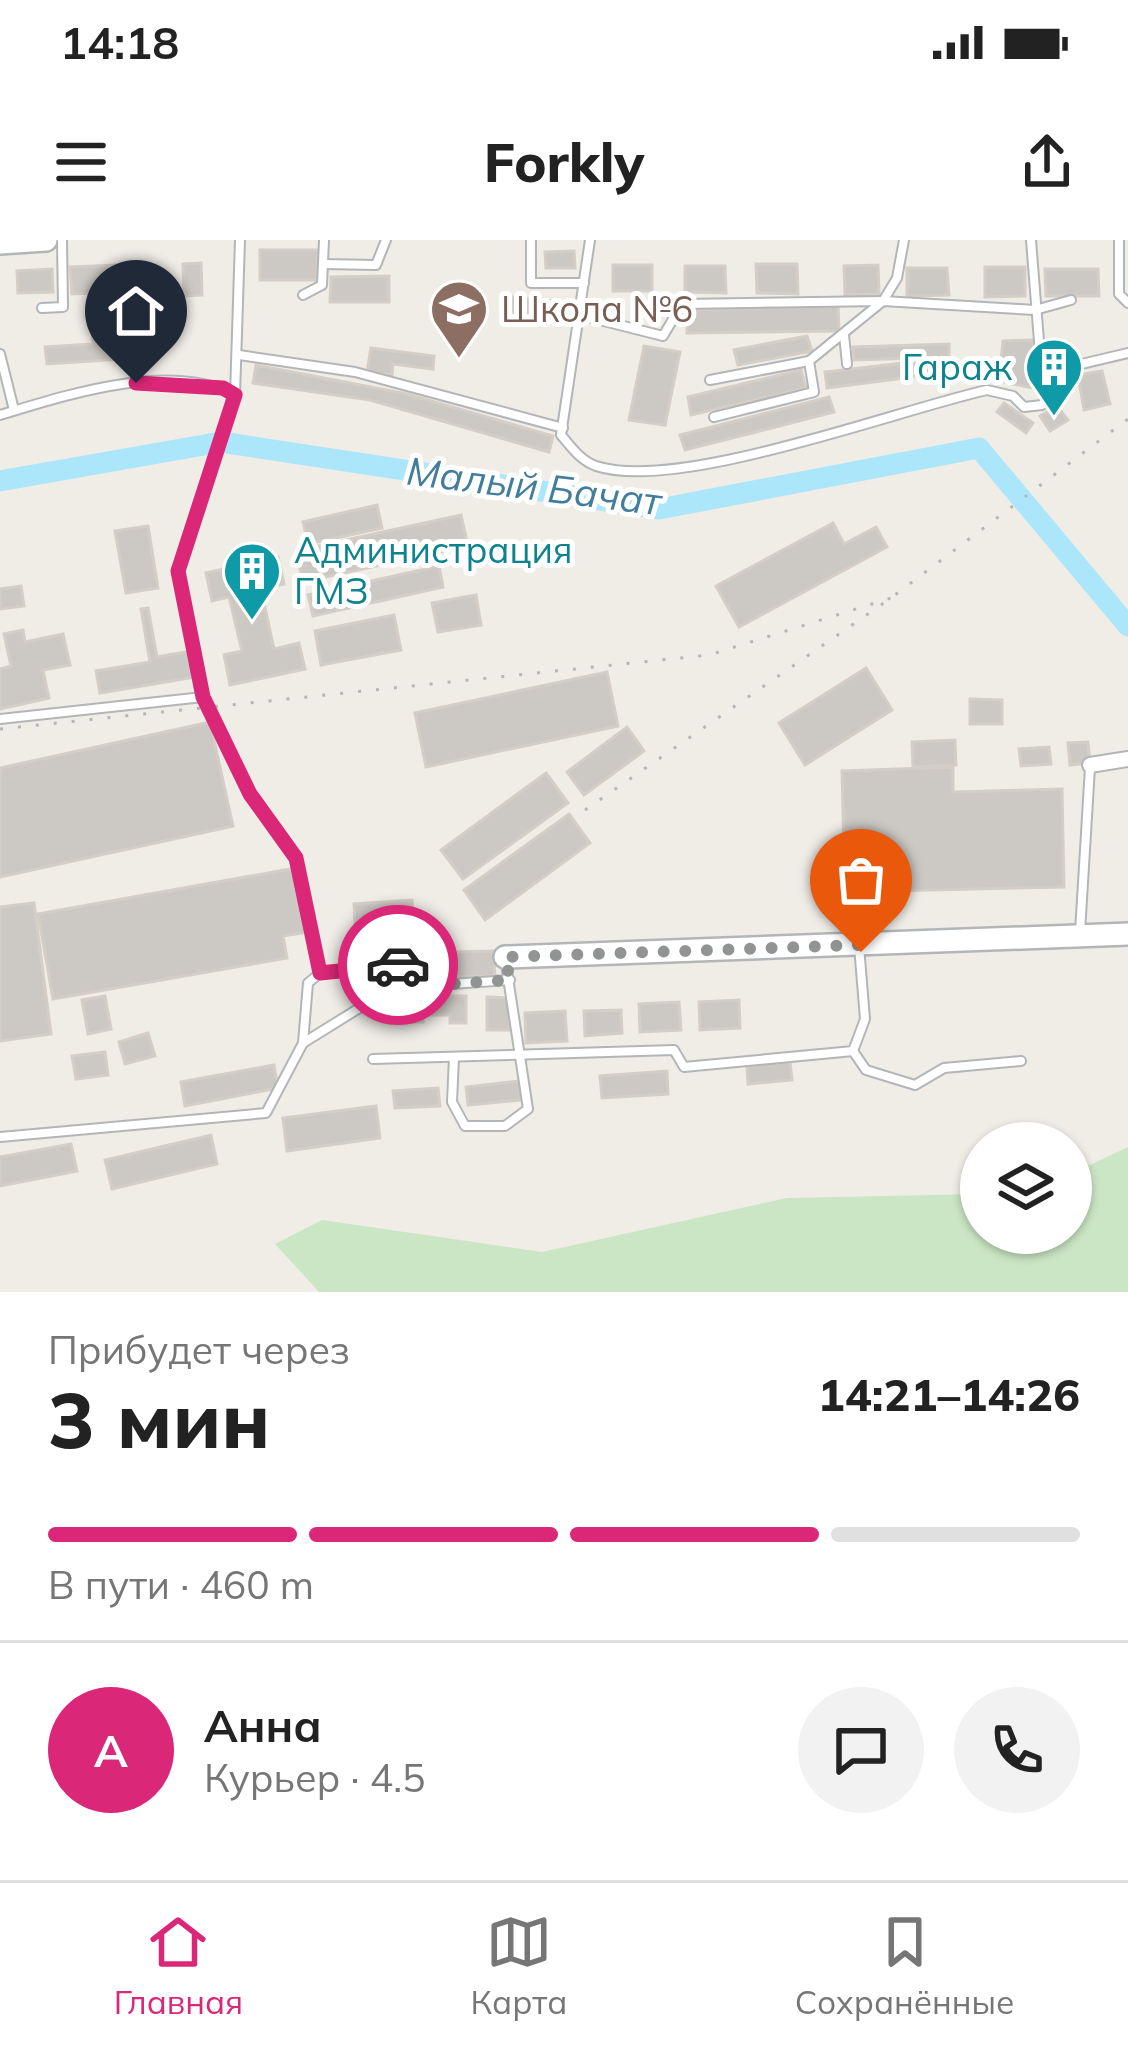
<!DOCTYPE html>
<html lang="ru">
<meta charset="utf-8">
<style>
:root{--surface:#fff;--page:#f2f2f2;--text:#222;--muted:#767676;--line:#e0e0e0;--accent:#db2777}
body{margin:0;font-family:Mulish,sans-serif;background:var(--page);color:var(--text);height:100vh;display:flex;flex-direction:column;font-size:45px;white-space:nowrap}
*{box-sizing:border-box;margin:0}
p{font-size:39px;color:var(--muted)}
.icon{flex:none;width:66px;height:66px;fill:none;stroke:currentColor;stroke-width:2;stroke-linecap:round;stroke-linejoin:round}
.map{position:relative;height:1052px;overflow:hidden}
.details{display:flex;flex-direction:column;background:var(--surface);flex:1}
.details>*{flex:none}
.controls{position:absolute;left:960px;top:882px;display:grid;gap:24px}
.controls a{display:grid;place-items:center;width:132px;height:132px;border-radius:50%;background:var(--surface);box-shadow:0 3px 9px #0004;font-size:60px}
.pin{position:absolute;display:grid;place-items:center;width:102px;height:102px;color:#fff;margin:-123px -51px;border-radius:50% 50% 50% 0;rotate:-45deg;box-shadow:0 0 12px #0007}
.pin .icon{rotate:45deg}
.courier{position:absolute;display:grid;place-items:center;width:120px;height:120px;margin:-60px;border:9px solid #db2777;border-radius:50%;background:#fff;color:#222;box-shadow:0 3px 15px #0007}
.summary em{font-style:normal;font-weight:800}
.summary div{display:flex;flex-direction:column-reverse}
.summary{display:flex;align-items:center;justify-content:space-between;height:204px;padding:0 48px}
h1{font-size:78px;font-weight:800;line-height:90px}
.bar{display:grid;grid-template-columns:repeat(4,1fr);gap:18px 12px;align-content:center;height:144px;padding:0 48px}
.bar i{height:15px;border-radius:9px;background:var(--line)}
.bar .current{background:var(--accent)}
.bar p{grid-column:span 4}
.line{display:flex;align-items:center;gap:30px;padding:0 48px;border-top:3px solid var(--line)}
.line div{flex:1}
.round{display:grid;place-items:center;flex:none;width:126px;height:126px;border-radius:63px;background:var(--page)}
.status{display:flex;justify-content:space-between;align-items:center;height:84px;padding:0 60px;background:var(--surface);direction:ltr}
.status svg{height:33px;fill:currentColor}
header{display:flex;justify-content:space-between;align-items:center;height:156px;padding:0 48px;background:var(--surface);font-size:54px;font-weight:800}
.tab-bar{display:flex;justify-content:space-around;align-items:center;height:168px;border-top:3px solid var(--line);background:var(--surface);font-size:33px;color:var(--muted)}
.tab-bar a{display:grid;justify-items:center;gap:6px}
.tab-bar .current{color:var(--accent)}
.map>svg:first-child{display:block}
.green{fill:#cbe6c5}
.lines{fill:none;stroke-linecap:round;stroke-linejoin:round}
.river{stroke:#ace6fb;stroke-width:21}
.building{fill:#ccc8c4;stroke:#d5cec6;stroke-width:3}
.lane-casing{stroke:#b2b6b9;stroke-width:12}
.street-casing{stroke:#b2b6b9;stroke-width:18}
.secondary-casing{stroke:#b2b6b9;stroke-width:26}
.lane{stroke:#fff;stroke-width:8}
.street{stroke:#fff;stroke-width:14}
.secondary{stroke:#fff;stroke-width:21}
.rail{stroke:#b5b6b7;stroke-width:3;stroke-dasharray:3 15;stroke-linecap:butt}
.done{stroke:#929494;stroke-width:12;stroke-dasharray:0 21.6}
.route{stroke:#db2777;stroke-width:15}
.labels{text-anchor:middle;stroke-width:10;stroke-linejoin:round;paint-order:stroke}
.education-label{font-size:36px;fill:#785e54;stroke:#fff;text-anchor:start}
.culture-label{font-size:36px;fill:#0d838f;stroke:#fff;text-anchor:end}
.water-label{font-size:39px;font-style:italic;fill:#427d9c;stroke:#fff}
</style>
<div class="status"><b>14:18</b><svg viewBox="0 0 49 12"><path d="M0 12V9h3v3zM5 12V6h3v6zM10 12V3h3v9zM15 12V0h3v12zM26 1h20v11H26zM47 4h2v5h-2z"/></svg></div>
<header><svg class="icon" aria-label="menu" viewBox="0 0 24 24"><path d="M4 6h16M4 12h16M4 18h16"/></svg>Forkly<svg class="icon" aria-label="share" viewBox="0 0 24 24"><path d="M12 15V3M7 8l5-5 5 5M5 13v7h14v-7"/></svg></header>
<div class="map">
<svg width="1128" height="1052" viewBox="0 0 1128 1052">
<rect width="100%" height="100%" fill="#f0ede7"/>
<!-- green -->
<polygon class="green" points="1128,907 1128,1052 319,1052 275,1004 322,980 542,1012 787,958 981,954 981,993 1071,993 1071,934"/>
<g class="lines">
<!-- river -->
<polyline class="river" points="0,241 221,202 659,269 979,208 1128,386"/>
</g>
<!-- building -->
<g class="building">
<polygon points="260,10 318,10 317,40 260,40"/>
<polygon points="574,11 575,28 546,28 545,12"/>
<polygon points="201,23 202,55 184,56 183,24"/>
<polygon points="756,24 797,24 798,54 757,53"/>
<polygon points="117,25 119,52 72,54 70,27"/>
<rect x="613" y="25" width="39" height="26"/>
<polygon points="878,25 879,54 845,55 844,26"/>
<polygon points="685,26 725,26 726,53 685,52"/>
<polygon points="985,27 1025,27 1025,56 985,57"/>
<polygon points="907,28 947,28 949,55 907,56"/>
<polygon points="52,29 53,52 18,53 17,31"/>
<polygon points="1045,29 1098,29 1099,56 1046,56"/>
<polygon points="389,36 389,62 330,62 331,37"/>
<polygon points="503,56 555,61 554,77 502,72"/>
<polygon points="838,66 839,91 687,93 687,70"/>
<polygon points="118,74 121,119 47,124 45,107 93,104 91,76"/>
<polygon points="807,96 812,111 738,125 734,110"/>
<polygon points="1032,100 1047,151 999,141 1003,101"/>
<polygon points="949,104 949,117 854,120 853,107"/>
<polygon points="644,106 680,112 665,185 629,180"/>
<polygon points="371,108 434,116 433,129 393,124 392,135 367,132"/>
<polygon points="930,120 935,134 827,148 825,132"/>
<polygon points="256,125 407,154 553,196 549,212 370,160 253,143"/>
<polygon points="801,130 806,148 691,175 688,157"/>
<polygon points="1102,131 1110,164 1084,170 1078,135"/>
<polygon points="829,157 834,172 685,210 680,195"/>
<polygon points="1004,163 1033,183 1026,193 997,172"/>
<polygon points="1057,166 1068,180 1050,191 1040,176"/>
<polygon points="377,265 382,288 308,304 303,282"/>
<polygon points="461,275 468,306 303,342 296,311"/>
<polygon points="833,283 844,304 876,287 887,307 739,387 716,346"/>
<polygon points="148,286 158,348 126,353 115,291"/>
<polygon points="278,317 284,344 261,349 274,409 299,403 305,429 230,445 224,415 242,411 229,357 212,361 206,333"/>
<polygon points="439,326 443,347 313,376 308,355"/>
<polygon points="21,346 24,366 0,369 0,349"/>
<polygon points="476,355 481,385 438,392 432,363"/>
<polygon points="148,368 157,417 191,411 195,437 100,453 96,431 150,422 141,369"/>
<polygon points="394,375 401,410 321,425 315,391"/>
<polygon points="23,390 25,402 63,394 70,425 43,430 49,458 0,469 0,429 11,426 4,394"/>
<polygon points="866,428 892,470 805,525 779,483"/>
<polygon points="607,432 618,486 426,527 415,473"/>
<polygon points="970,459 1002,460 1002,484 970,484"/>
<polygon points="210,482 233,586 0,637 0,528"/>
<polygon points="627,487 644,511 584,555 567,532"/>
<polygon points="955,500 956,525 913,527 912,502"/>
<polygon points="1088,502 1090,523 1070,525 1068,503"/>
<polygon points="1049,507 1051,524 1021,526 1019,509"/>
<polygon points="953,527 953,552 1062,549 1064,647 845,652 842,531"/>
<polygon points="546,533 568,563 463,639 441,610"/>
<polygon points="569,574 590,603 485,680 464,650"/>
<polygon points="296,628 308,692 283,696 287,718 53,759 38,674"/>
<polygon points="412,660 414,680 398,681 400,701 356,704 354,664"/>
<polygon points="34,663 51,794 0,801 0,667"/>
<polygon points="493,711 495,736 454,737 454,712"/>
<polygon points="105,756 111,789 88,794 82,760"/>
<polygon points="411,756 466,756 466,783 450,783 450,775 423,775 423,782 411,782"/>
<polygon points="487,757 509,758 510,790 487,790"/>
<polygon points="739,760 740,788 700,790 699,762"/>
<polygon points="679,762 681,790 640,792 639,764"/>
<polygon points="621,770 622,793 585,796 584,771"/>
<polygon points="565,771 567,801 526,803 525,773"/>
<polygon points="148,793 155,816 125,824 119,802"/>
<polygon points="105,812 108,835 76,839 72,816"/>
<polygon points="790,822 792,840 748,844 747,826"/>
<polygon points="274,825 278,848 185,866 181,842"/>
<polygon points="667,831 668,854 602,858 600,836"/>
<polygon points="520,841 522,860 468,865 466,847"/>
<polygon points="438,848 440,866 395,868 393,851"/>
<polygon points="376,866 380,898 287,911 283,878"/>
<polygon points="211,895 217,924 112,949 105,920"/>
<polygon points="71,904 77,931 0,946 0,917"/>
</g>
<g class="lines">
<defs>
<g id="lane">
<polyline points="531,0 531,43 584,43"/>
<path d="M590,0L561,195C572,208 580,220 596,226C678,253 897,170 987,150L1013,156L1024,167L1042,165L1055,151L1052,131"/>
<polyline points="1031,0 1040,114 1052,131 1128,113"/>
<polyline points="1119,0 1119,54 1128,63"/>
<polyline points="323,24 376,25 386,0"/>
<polyline points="303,55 322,45 324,0"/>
<polyline points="42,68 63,67 62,0"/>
<polyline points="580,75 663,96 682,64 883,61 1035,70 1071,60"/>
<polyline points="844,95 847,124"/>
<polyline points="0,114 14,170"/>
<polyline points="239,115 355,132 563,188"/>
<polyline points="710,140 809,121 883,61 897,38 904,0"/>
<path d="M0,175C67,155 168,121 235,155L240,0"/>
<polyline points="714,177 814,152 809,121"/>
<polyline points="203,457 250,554 296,618 320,733 399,726 422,746 510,740"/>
<polyline points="0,479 203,457 178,331 235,155"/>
<polyline points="1080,692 1090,527"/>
<polyline points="320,733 308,743 303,803 411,736"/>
<polyline points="853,811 866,830 915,845 944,828 1021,821"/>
<polyline points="454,817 452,862 465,886 505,886 528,869 505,718"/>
<polyline points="373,819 674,810 684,827 853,811 865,779 859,706"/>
<polyline points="0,897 266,873 303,803"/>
</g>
<polyline id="street" points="1090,525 1128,519"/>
<g id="secondary">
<polyline points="0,3 46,0"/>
<polyline points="505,717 1128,694"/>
</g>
</defs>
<!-- lane casing -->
<use href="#lane" class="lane-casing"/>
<!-- street casing -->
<use href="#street" class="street-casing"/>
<!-- secondary casing -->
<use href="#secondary" class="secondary-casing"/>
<!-- lane -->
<use href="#lane" class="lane"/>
<!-- street -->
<use href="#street" class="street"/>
<!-- secondary -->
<use href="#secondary" class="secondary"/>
<!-- rail -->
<g class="rail">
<polyline points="0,489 709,415 891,358"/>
<polyline points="585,570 891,358 1128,179"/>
</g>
</g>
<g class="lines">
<!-- done -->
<polyline class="done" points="398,725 422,746 510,740 505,717 859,705 861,712"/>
<!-- route -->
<polyline class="route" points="136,143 223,148 235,155 178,331 203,457 250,554 296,618 320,733 398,725"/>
</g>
<!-- icons -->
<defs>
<symbol id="school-pin" viewBox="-11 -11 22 30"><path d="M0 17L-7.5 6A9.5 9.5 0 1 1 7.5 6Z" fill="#8d6e63" stroke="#fff"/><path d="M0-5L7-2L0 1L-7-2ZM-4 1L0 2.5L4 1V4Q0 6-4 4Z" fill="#fff"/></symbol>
<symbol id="building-pin" viewBox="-11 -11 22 30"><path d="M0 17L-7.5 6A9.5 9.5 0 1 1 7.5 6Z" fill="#0f9aa8" stroke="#fff"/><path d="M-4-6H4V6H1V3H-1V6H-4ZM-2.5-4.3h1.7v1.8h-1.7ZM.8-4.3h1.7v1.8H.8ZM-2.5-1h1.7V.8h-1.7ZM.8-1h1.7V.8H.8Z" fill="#fff"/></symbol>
</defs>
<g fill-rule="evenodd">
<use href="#school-pin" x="426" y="36" width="66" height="90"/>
<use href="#building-pin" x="1021" y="94" width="66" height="90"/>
<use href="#building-pin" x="219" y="298" width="66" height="90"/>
</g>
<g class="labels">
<!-- education labels -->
<g class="education-label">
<text x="501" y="82">Школа №6</text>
</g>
<!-- culture labels -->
<g class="culture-label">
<text x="1012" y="140">Гараж</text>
<text x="294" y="323" text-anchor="start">Администрация<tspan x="294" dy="41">ГМЗ</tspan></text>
</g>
<!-- water labels -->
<g class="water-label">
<text transform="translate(534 246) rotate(7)" y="14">Малый Бачат</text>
</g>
</g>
</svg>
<div class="controls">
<a><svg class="icon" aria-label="layers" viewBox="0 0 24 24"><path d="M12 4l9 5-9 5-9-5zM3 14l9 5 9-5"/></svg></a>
</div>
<div class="pin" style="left:861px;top:712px;background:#ea580c"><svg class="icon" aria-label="bag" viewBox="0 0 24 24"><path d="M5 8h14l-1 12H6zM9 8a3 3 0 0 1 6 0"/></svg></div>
<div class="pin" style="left:136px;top:143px;background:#1f2937"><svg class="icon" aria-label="home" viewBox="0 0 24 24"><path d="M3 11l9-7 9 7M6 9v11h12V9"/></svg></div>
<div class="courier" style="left:398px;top:725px"><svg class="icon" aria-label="car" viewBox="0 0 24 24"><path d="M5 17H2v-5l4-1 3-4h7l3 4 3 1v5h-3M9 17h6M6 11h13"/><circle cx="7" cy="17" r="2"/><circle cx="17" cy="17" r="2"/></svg></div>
</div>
<section class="details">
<div class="summary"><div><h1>3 мин</h1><p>Прибудет через</p></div><em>14:21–14:26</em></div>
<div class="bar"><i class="current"></i><i class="current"></i><i class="current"></i><i></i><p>В пути · 460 m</p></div>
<div class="line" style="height:216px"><b class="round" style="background:var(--accent);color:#fff">А</b><div><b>Анна</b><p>Курьер · 4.5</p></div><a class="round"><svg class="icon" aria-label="chat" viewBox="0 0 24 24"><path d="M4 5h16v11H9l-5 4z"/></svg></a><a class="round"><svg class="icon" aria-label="phone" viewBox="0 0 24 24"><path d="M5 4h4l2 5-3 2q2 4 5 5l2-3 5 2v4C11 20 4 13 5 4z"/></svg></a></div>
</section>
<nav class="tab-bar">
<a class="current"><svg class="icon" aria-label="home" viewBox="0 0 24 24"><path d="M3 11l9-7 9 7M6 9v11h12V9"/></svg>Главная</a>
<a><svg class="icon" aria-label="map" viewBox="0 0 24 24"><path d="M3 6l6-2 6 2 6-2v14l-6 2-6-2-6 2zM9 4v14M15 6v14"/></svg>Карта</a>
<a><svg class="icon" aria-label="saved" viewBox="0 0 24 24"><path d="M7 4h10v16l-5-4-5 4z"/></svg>Сохранённые</a>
</nav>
